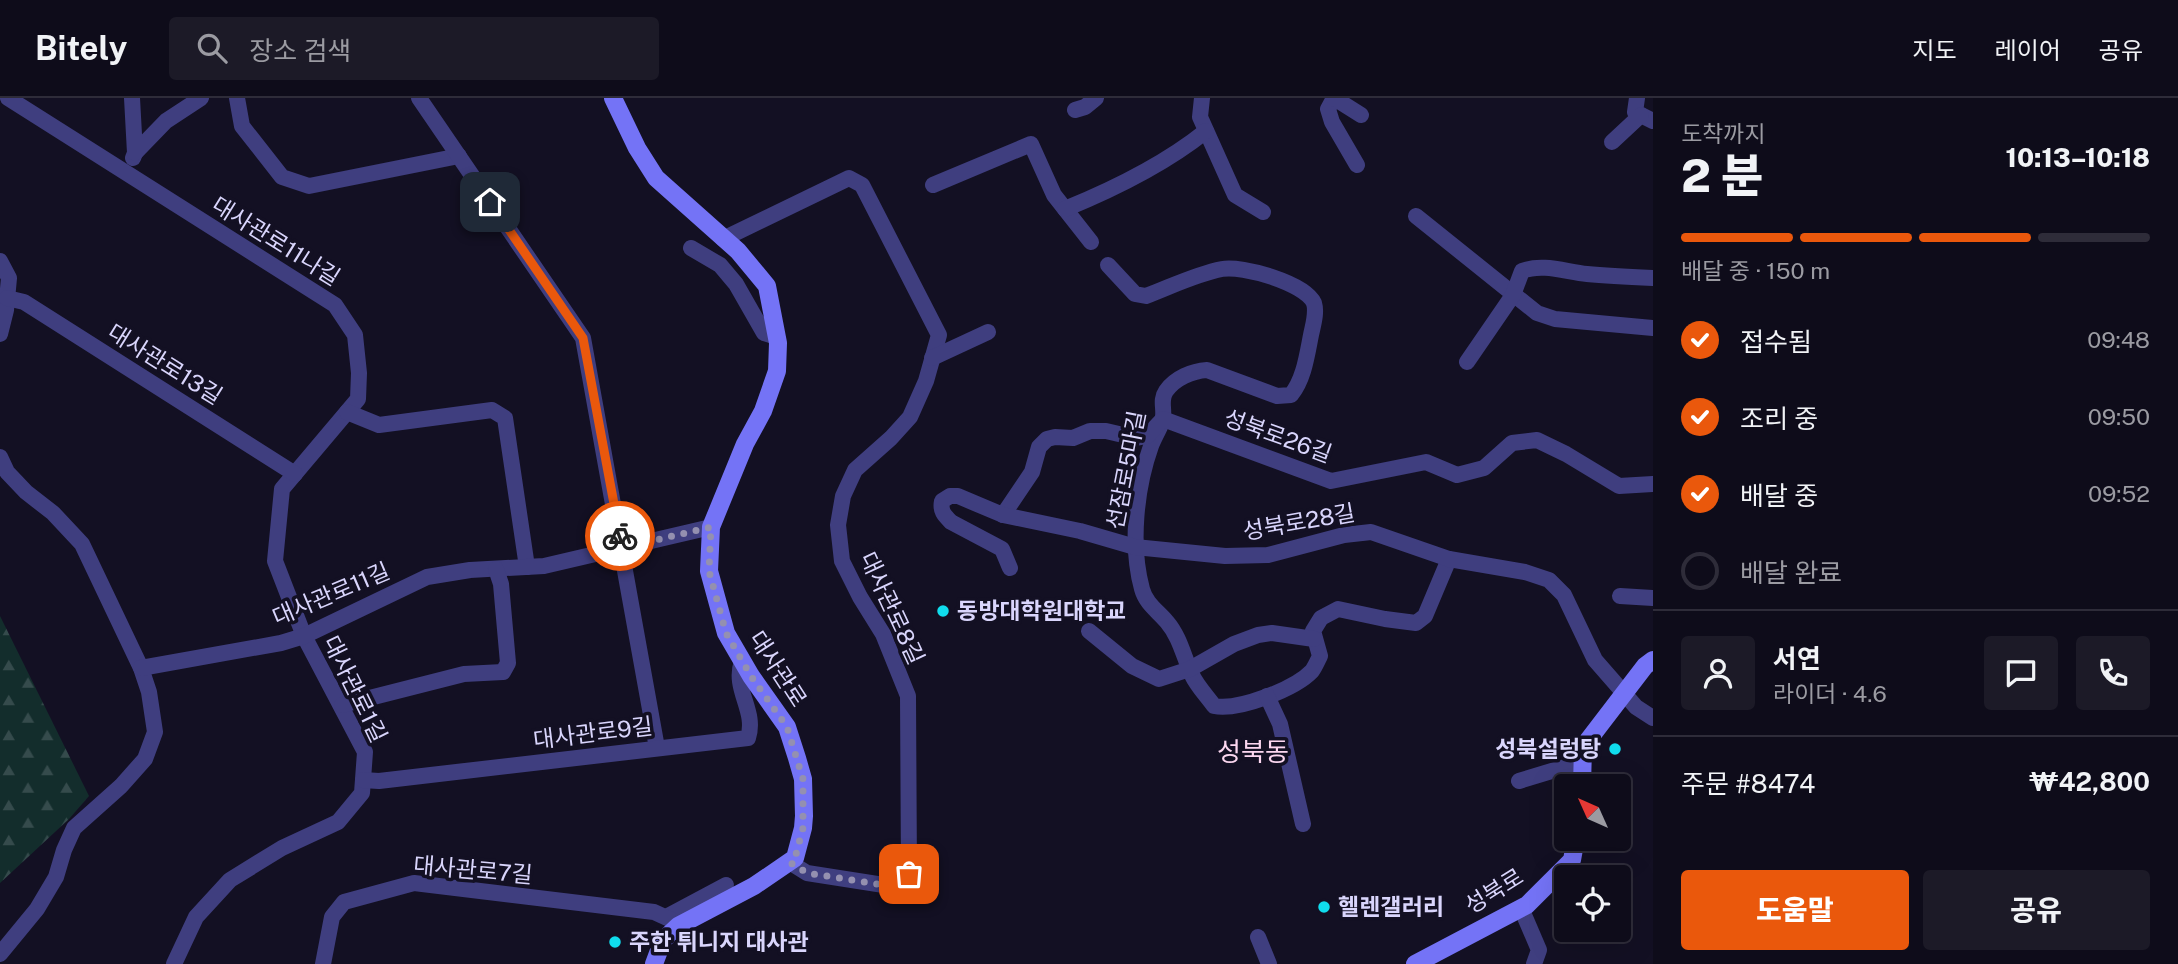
<!DOCTYPE html>
<html lang="ko">
<meta charset="utf-8">
<style>
:root{--surface:#0e0c1a;--page:#1c1a27;--text:#f1f3f6;--muted:#9b9ba2;--line:#2e2c39;--accent:#ea580c}
body{margin:0;font-family:"Public Sans","Noto Sans KR",sans-serif;background:var(--page);color:var(--text);height:100vh;display:flex;flex-direction:column;font-size:26px;white-space:nowrap}
*{box-sizing:border-box;margin:0}
p{font-size:23px;color:var(--muted)}
.icon{flex:none;width:38px;height:38px;fill:none;stroke:currentColor;stroke-width:2;stroke-linecap:round;stroke-linejoin:round}
.map{position:relative;flex:1;overflow:hidden}
.panel{display:flex;flex-direction:column;background:var(--surface);width:525px}
.panel>*{flex:none}
.needle{width:46px;rotate:315deg}
.fabs{position:absolute;left:1554px;top:676px;display:grid;gap:14px}
.fabs a{display:grid;place-items:center;width:77px;height:77px;border-radius:7px;background:var(--surface);box-shadow:0 7px 28px #0002,0 0 0 2px var(--line);font-size:35px}
.pin{position:absolute;display:grid;place-items:center;width:60px;height:60px;color:#fff;margin:-30px;border-radius:14px;box-shadow:0 4px 10px #0006}
.courier{position:absolute;display:grid;place-items:center;width:70px;height:70px;margin:-35px;border:5px solid #ea580c;border-radius:50%;background:#fff;color:#222;box-shadow:0 2px 9px #0007}
.overview em{font-style:normal;font-weight:800}
.overview div{display:flex;flex-direction:column-reverse}
.overview{display:flex;align-items:center;justify-content:space-between;height:119px;padding:0 28px}
h1{font-size:46px;font-weight:800;line-height:52px}
.bar{display:grid;grid-template-columns:repeat(4,1fr);gap:10px 7px;align-content:center;height:84px;padding:0 28px}
.bar i{height:9px;border-radius:5px;background:var(--line)}
.bar .current{background:var(--accent)}
.bar p{grid-column:span 4}
.line{display:flex;align-items:center;gap:18px;padding:0 28px;border-top:2px solid var(--line)}
.line div{flex:1}
.round{display:grid;place-items:center;flex:none;width:74px;height:74px;border-radius:7px;background:var(--page)}
ol{padding:0 28px;list-style:none}
li{display:flex;align-items:center;gap:21px;height:77px}
li p{margin-inline-start:auto}
li .icon{padding:7px;border-radius:50%;background:var(--accent);color:#fff;stroke-width:4}
li:last-child{color:var(--muted)}
li i{width:38px;height:38px;border:4px solid var(--line);border-radius:50%}
.primary-button{display:flex;gap:14px;margin-top:auto;padding:14px 28px}
.primary-button a{flex:1;height:80px;border-radius:7px;background:var(--accent);color:#fff;font-size:28px;font-weight:800;line-height:80px;text-align:center}
.primary-button a+a{background:var(--page);color:var(--text)}
header{display:flex;align-items:center;gap:42px;box-sizing:border-box;height:98px;padding:0 35px;background:var(--surface);border-bottom:2px solid var(--line)}
header strong{font-size:33px}
nav{display:flex;gap:38px;margin-inline-start:auto;font-size:24px}
.search{width:490px;height:63px;background:var(--page);display:flex;align-items:center;gap:18px;box-sizing:border-box;padding:0 24px;border-radius:7px;color:var(--muted);font-size:26px}
main{display:flex;flex:1;min-height:0}
.map>svg:first-child{display:block}
.forest{fill:url(#forest-firs)}
.lines{fill:none;stroke-linecap:round;stroke-linejoin:round}
.street{stroke:#3f3e7f;stroke-width:16}
.secondary{stroke:#7473f6;stroke-width:18}
.done{stroke:#9490b0;stroke-width:7;stroke-dasharray:0 12.6}
.route{stroke:#ea580c;stroke-width:9}
.poi-dot{fill:#10dced;stroke:#131023;stroke-width:2.5}
.labels{text-anchor:middle;stroke-width:7;stroke-linejoin:round;paint-order:stroke}
.street-label{font-size:23px;fill:#d9d5fc;stroke:#131023}
.poi-label{font-size:23px;font-weight:bold;fill:#d9d5fc;stroke:#131023;text-anchor:start}
.quarter-label{font-size:26px;fill:#fcd7f0;stroke:#131023}
</style>
<header>
<strong>Bitely</strong>
<div class="search"><svg class="icon" aria-label="search" viewBox="0 0 24 24"><circle cx="10" cy="10" r="6"/><path d="M15 15l6 6"/></svg>장소 검색</div>
<nav><a>지도</a><a>레이어</a><a>공유</a></nav>
</header>
<main>
<div class="map">
<svg width="1653" height="866" viewBox="0 0 1653 866">
<defs>
<pattern id="forest-firs" width="22" height="20" patternUnits="userSpaceOnUse" patternTransform="scale(1.75)"><rect width="22" height="20" fill="#132d2c"/><path d="M5 1l3.5 6h-7zM16 11l3.5 6h-7z" fill="#354b4c"/></pattern>
</defs>
<rect width="100%" height="100%" fill="#131023"/>
<!-- forest -->
<polygon class="forest" points="0,518 89,698 69,721 0,785"/>
<g class="lines">
<!-- street -->
<g class="street">
<polyline points="8,0 335,207 355,237 359,275 358,301 282,391 275,463 304,538 365,654 362,695 338,724 282,750 230,782 196,819 174,866"/>
<polyline points="132,0 135,55 133,60"/>
<polyline points="237,0 242,28 282,79 309,88 459,58"/>
<polyline points="419,0 583,240 657,650"/>
<polyline points="1202,0 1200,19 1235,97 1263,114"/>
<polyline points="1334,0 1328,11 1332,24 1357,67"/>
<polyline points="1334,0 1361,17"/>
<polyline points="1637,0 1635,14 1653,23"/>
<polyline points="1075,12 1085,9 1096,0"/>
<polyline points="1612,44 1641,17"/>
<polyline points="135,55 166,23 201,0"/>
<polyline points="933,87 1031,46 1054,97 1091,144"/>
<path d="M1065,111C1114,91 1165,66 1206,33"/>
<polyline points="1416,118 1537,215 1555,221 1653,230"/>
<polyline points="723,141 849,80 862,87 939,237 926,283 910,319 891,340 855,372 843,398 838,427 842,463 860,499 883,536 908,598 909,777 903,784 890,788 807,775 791,765"/>
<polyline points="691,150 720,167 736,186 764,235 777,239"/>
<polyline points="0,163 9,180 6,212 0,236"/>
<path d="M1108,167L1135,196L1146,198C1170,189 1196,176 1222,171C1242,167 1305,185 1314,205C1317,215 1313,227 1311,237C1307,257 1304,281 1291,297L1277,298L1207,272C1192,273 1175,280 1166,293C1159,303 1166,313 1162,324C1159,332 1154,340 1151,348C1136,390 1130,447 1142,491C1146,506 1158,513 1167,524C1180,539 1184,560 1192,577C1197,588 1207,598 1214,608C1238,613 1295,591 1312,573C1315,569 1318,562 1320,558L1313,533L1321,520L1338,511L1385,521L1416,525L1425,518L1449,461"/>
<polyline points="7,200 24,204 295,376"/>
<polyline points="932,260 988,234"/>
<path d="M1467,264L1513,197L1522,173C1543,165 1566,174 1587,176C1609,178 1631,179 1653,180"/>
<polyline points="347,314 379,327 492,312 505,320 527,469"/>
<polyline points="0,359 7,374 26,394 53,415 82,446 141,570 149,594 155,634 145,661 121,688 74,730 64,752 56,779 37,811 0,856"/>
<polyline points="1003,417 1032,374 1039,349 1047,341 1055,339 1073,340 1090,333 1106,333 1136,340 1147,338 1163,321 1331,383 1426,364 1457,377 1484,370 1512,345 1537,342 1566,356 1619,388 1653,386"/>
<path d="M1010,470L1002,451L951,424C944,417 940,413 942,403L950,398H958L1003,417L1080,433L1135,449L1225,458L1268,457L1344,437L1371,434L1449,461L1525,474L1549,482L1564,497L1595,562L1636,609L1653,620"/>
<polyline points="1620,498 1653,500"/>
<polyline points="1089,533 1132,568 1159,581 1190,571 1234,546 1258,537 1272,535 1314,541"/>
<polyline points="141,570 281,545 304,538 427,479 470,472 544,468 711,429"/>
<polyline points="1267,598 1280,626 1303,726"/>
<polyline points="342,607 464,576 503,574 508,565 501,486 496,471"/>
<path d="M363,682L379,683L748,640C757,612 732,592 742,563"/>
<polyline points="1519,683 1568,668 1582,668"/>
<polyline points="1521,810 1539,852 1534,866"/>
<polyline points="666,819 726,787"/>
<polyline points="1258,839 1269,866"/>
<polyline points="323,866 332,819 344,804 414,785 654,814 676,824 678,828"/>
</g>
<!-- secondary -->
<g class="secondary">
<polyline points="613,0 637,50 656,80 738,153 767,188 778,245 777,273 763,313 745,346 711,429 709,473 726,535 751,578 787,629 797,660 803,681 804,718 803,730 795,760 754,788 678,828 663,842 654,866"/>
<polyline points="1582,688 1583,649 1645,568 1653,562"/>
<polyline points="1415,866 1527,807 1572,762 1576,740"/>
</g>
</g>
<g class="lines">
<!-- done -->
<polyline class="done" points="620,438 622,450 711,429 709,473 726,535 751,578 787,629 803,681 803,730 795,760 791,765 807,775 890,788 902,784 909,776"/>
<!-- route -->
<polyline class="route" points="490,104 583,240 620,438"/>
</g>
<!-- markers -->
<g class="poi-dot">
<circle cx="943" cy="513" r="7"/>
<circle cx="1615" cy="651" r="7"/>
<circle cx="1324" cy="809" r="7"/>
<circle cx="615" cy="844" r="7"/>
</g>
<g class="labels">
<!-- street labels -->
<g class="street-label">
<text transform="translate(276 143) rotate(32)" y="8">대사관로11나길</text>
<text transform="translate(165 266) rotate(32)" y="8">대사관로13길</text>
<text transform="translate(1278 338) rotate(20)" y="8">성북로26길</text>
<text transform="translate(1126 372) rotate(-79)" y="8">선잠로5마길</text>
<text transform="translate(1299 424) rotate(-10)" y="8">성북로28길</text>
<text transform="translate(331 496) rotate(-23)" y="8">대사관로11길</text>
<text transform="translate(892 510) rotate(65)" y="8">대사관로8길</text>
<text transform="translate(778 571) rotate(57)" y="8">대사관로</text>
<text transform="translate(355 591) rotate(64)" y="8">대사관로1길</text>
<text transform="translate(593 635) rotate(-7)" y="8">대사관로9길</text>
<text transform="translate(473 772) rotate(5)" y="8">대사관로7길</text>
<text transform="translate(1494 793) rotate(-32)" y="8">성북로</text>
</g>
<!-- poi labels -->
<g class="poi-label">
<text x="957" y="521">동방대학원대학교</text>
<text x="1601" y="659" text-anchor="end">성북설렁탕</text>
<text x="1338" y="817">헬렌갤러리</text>
<text x="629" y="852">주한 튀니지 대사관</text>
</g>
<!-- quarter labels -->
<g class="quarter-label">
<text x="1253" y="663">성북동</text>
</g>
</g>
</svg>
<div class="fabs">
<a><svg class="needle" viewBox="-14 -14 28 28"><path d="M0-13l5 13h-10z" fill="#e53935"/><path d="M0 13l5-13h-10z" fill="#9b9ba2"/></svg></a>
<a><svg class="icon" aria-label="locate" viewBox="0 0 24 24"><circle cx="12" cy="12" r="6"/><path d="M12 2v4M12 18v4M2 12h4M18 12h4"/></svg></a>
</div>
<div class="pin" style="left:909px;top:776px;background:#ea580c"><svg class="icon" aria-label="bag" viewBox="0 0 24 24"><path d="M5 8h14l-1 12H6zM9 8a3 3 0 0 1 6 0"/></svg></div>
<div class="pin" style="left:490px;top:104px;background:#1f2937"><svg class="icon" aria-label="home" viewBox="0 0 24 24"><path d="M3 11l9-7 9 7M6 9v11h12V9"/></svg></div>
<div class="courier" style="left:620px;top:438px"><svg class="icon" aria-label="bike" viewBox="0 0 24 24"><circle cx="6" cy="16" r="4"/><circle cx="18" cy="16" r="4"/><path d="M6 16l4-8h5l3 8M10 8l3 8H6M13 5h3"/></svg></div>
</div>
<section class="panel">
<div class="overview"><div><h1>2 분</h1><p>도착까지</p></div><em>10:13–10:18</em></div>
<div class="bar"><i class="current"></i><i class="current"></i><i class="current"></i><i></i><p>배달 중 · 150 m</p></div>
<ol>
<li><svg class="icon" aria-label="check" viewBox="0 0 24 24"><path d="M5 12l5 5 9-10"/></svg>접수됨<p>09:48</p></li>
<li><svg class="icon" aria-label="check" viewBox="0 0 24 24"><path d="M5 12l5 5 9-10"/></svg>조리 중<p>09:50</p></li>
<li><svg class="icon" aria-label="check" viewBox="0 0 24 24"><path d="M5 12l5 5 9-10"/></svg>배달 중<p>09:52</p></li>
<li><i></i>배달 완료</li>
</ol>
<div class="line" style="height:126px"><a class="round"><svg class="icon" aria-label="person" viewBox="0 0 24 24"><circle cx="12" cy="8" r="4"/><path d="M4 21q1-7 8-7t8 7"/></svg></a><div><b>서연</b><p>라이더 · 4.6</p></div><a class="round"><svg class="icon" aria-label="chat" viewBox="0 0 24 24"><path d="M4 5h16v11H9l-5 4z"/></svg></a><a class="round"><svg class="icon" aria-label="phone" viewBox="0 0 24 24"><path d="M5 4h4l2 5-3 2q2 4 5 5l2-3 5 2v4C11 20 4 13 5 4z"/></svg></a></div>
<div class="line" style="height:91px"><div>주문 #8474</div><b>₩42,800</b></div>
<div class="primary-button"><a>도움말</a><a>공유</a></div>
</section>
</main>
